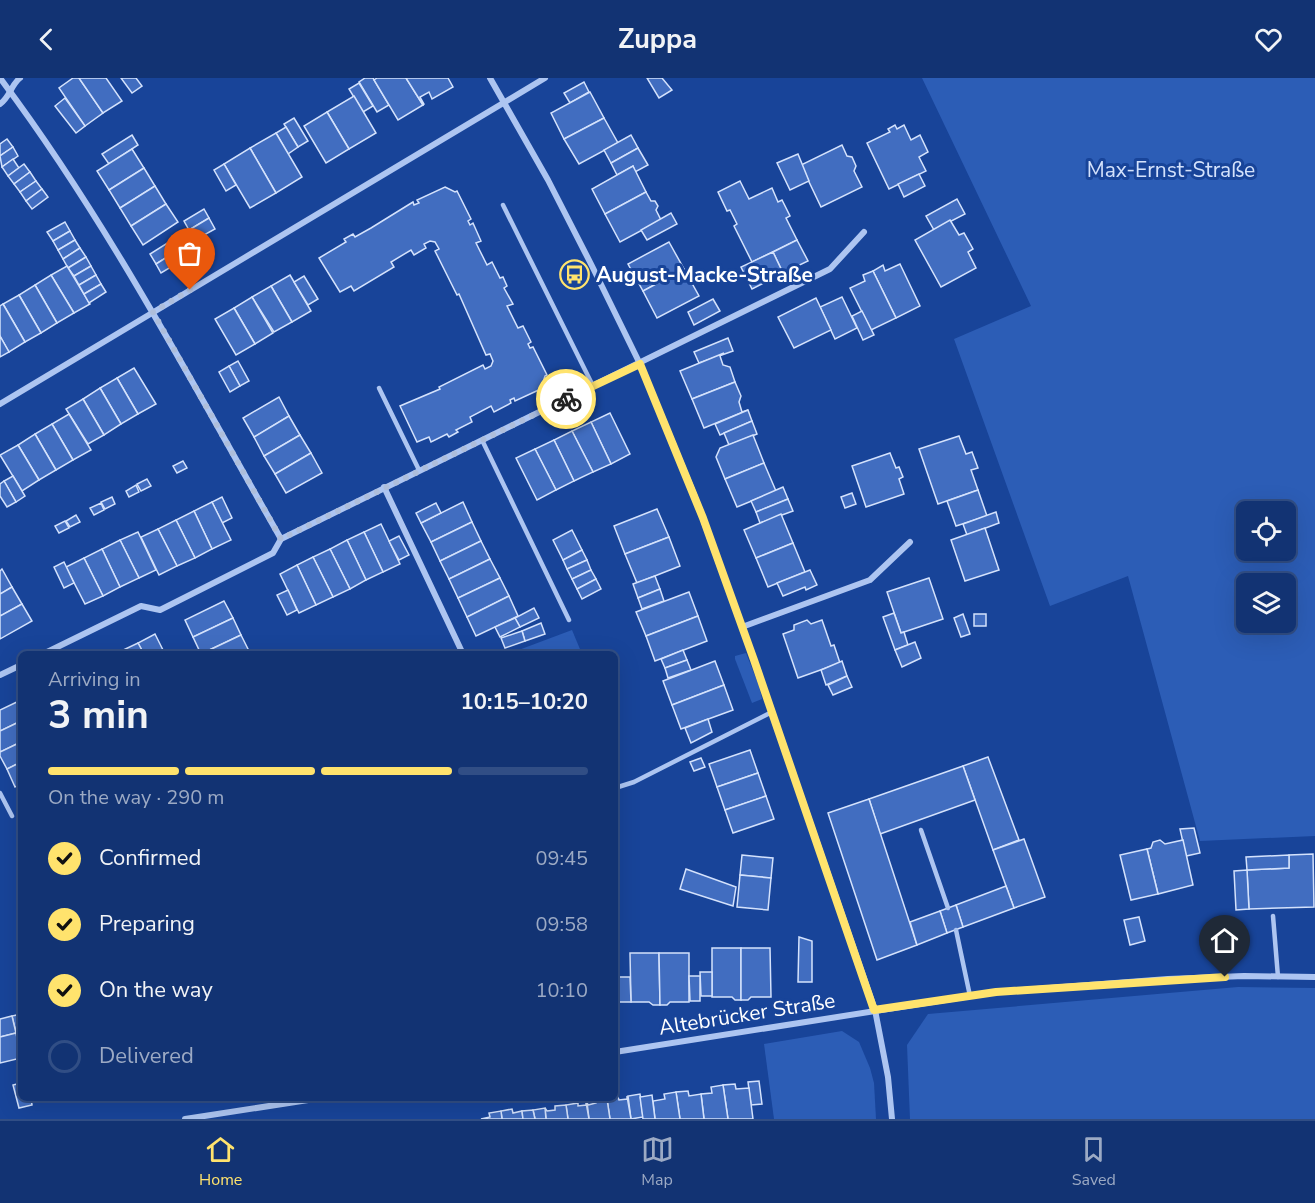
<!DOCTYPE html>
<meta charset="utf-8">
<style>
:root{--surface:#123373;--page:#1f3f7b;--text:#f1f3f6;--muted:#9caac4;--line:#314e85;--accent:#ffe36d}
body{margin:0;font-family:"Nunito Sans",sans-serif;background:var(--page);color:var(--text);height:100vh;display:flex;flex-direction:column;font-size:22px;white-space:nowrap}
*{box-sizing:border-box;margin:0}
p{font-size:20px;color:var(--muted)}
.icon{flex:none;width:33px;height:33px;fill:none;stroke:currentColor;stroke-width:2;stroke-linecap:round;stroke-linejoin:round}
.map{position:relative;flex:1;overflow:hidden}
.drawer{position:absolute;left:18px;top:573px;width:600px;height:450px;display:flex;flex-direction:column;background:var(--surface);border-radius:9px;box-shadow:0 6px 24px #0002,0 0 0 2px var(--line)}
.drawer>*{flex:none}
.tools{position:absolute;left:1236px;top:423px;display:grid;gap:12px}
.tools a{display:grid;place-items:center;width:60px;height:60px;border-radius:9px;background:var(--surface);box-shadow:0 6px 24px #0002,0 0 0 2px var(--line);font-size:30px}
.pin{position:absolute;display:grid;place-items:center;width:51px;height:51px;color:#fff;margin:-62px -26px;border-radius:50% 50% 50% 0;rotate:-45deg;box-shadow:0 0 6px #0007}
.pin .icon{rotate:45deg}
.courier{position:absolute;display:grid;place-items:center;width:60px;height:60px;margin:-30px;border:4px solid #ffe36d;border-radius:50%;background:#fff;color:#222;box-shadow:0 2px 8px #0007}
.headline em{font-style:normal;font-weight:700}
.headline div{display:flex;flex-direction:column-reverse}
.headline{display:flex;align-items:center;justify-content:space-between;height:102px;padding:0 30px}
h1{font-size:39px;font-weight:700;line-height:45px}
.bar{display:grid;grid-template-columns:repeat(4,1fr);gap:9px 6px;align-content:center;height:72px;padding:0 30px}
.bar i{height:8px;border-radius:4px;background:var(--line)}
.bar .current{background:var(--accent)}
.bar p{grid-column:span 4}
ol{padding:0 30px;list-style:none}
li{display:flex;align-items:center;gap:18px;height:66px}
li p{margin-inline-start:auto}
li .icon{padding:6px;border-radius:50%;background:var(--accent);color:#111;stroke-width:4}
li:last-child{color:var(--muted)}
li i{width:33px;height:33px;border:3px solid var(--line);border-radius:50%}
header{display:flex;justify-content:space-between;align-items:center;height:78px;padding:0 30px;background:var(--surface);font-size:27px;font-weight:700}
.tabs{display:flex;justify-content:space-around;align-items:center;height:84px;border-top:2px solid var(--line);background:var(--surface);font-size:16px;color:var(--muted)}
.tabs a{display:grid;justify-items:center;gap:3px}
.tabs .current{color:var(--accent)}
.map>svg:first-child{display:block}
.green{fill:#2c5db6;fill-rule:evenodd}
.building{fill:#416dc0;stroke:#d4e2fc;stroke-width:1.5}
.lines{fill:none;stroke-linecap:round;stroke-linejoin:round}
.lane{stroke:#adc5f1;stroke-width:4.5}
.street{stroke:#adc5f1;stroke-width:6}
.done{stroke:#aebedb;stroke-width:6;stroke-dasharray:0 10.8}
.route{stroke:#ffe36d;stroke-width:8}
.labels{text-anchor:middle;stroke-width:6;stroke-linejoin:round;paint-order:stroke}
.park-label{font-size:21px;fill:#d4e2fc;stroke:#184499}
.poi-label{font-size:21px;font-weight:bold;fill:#fff;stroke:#184499;text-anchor:start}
.street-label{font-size:21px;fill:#fff;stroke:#184499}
</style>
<header><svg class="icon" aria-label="back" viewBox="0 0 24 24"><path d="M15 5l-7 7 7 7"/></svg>Zuppa<svg class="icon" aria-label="heart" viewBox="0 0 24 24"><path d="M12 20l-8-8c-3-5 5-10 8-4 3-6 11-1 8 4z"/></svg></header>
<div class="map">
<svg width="1315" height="1041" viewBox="0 0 1315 1041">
<rect width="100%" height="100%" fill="#184499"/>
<!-- green -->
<g class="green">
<path d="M922,0H1315V758L1200,763L1128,498L1050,528L954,261L1031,228ZM1246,434H1286V472H1246ZM1246,506H1286V544H1246Z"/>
<polygon points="572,552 582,576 508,576"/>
<polygon points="746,575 759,608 762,621 752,625 735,581 735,578"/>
<polygon points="1238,909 1315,910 1315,1041 910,1041 907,967 928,936"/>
<polygon points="842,953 859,964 870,990 874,1005 876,1041 774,1041 764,966"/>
</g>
<!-- building -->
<g class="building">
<polygon points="73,0 79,0 103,35 85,48 59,10"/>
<polygon points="79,0 106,0 122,23 103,35"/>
<polygon points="121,0 136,0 142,8 132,15"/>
<polygon points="365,0 373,0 389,27 377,34 359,4"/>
<polygon points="377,0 406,0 423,27 398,42 374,2"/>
<polygon points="406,0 448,0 453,9 432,21 429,14 420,19 424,26 423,27"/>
<polygon points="647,0 662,0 672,12 659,20"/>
<polygon points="584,4 589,14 570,25 564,15"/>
<polygon points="359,5 373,28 363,34 349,11"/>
<polygon points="590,14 604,40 564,61 551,35"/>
<polygon points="354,18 376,55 349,71 327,34"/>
<polygon points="65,20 85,48 76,55 55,28"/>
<polygon points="327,34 349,71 326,85 304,48"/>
<polygon points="294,40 308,63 298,69 284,46"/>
<polygon points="604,40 618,65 579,86 564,61"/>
<polygon points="895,47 897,51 904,47 911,62 920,57 928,74 919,79 926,93 889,111 867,65 890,54 888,51"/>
<polygon points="286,49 298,69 288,76 276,55"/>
<polygon points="276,55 302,99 276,115 250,70"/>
<polygon points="132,57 138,67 109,86 102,76"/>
<polygon points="631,57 638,70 611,85 604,72"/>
<polygon points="7,61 13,69 0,78 0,66"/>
<polygon points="842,67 847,78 852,79 856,88 854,93 862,109 821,129 801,87"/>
<polygon points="13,69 18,78 2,89 0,78"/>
<polygon points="250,70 276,115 250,130 224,86"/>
<polygon points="638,70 648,87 635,94 633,88 617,97 611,85"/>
<polygon points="132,71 144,90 109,112 97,93"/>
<polygon points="798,76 809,103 790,112 777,85"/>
<polygon points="13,81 19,90 8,98 2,89"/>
<polygon points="24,86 30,94 14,106 8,98"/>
<polygon points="224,86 236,107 226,113 214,92"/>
<polygon points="633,88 646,114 605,136 592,111"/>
<polygon points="144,90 155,108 120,130 109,112"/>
<polygon points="30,94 36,103 20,114 14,106"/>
<polygon points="919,96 925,108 904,119 898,106"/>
<polygon points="36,103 42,111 26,123 20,114"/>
<polygon points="740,103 749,121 772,110 778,124 782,122 790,138 786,140 797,162 752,184 734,148 737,146 730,132 727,133 718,114"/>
<polygon points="155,108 166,126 131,148 120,130"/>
<polygon points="445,109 455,114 457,113 471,141 468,143 470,147 473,145 481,163 476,165 487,187 492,184 500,200 503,199 507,208 504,210 513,226 507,228 518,250 523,248 531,264 528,266 530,270 533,269 547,297 545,298 542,307 543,310 515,323 514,320 510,322 511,325 494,334 491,328 470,339 472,344 456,352 458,354 449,359 447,356 431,364 429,359 417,364 400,328 440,311 439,309 483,287 485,291 491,288 493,283 490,276 486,277 459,216 457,217 435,173 439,171 435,164 430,163 424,166 426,170 414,177 411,172 391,184 394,189 354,213 351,208 340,214 319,180 346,164 344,161 353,156 355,159 371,150 413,124 414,127 419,125 417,122"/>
<polygon points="42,111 48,119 32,131 26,123"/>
<polygon points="646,114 651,123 655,123 658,128 656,132 661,142 620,164 605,136"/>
<polygon points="957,121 965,136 934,152 926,138"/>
<polygon points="166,126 178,144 143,167 131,148"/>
<polygon points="204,131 209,140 189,152 184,143"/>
<polygon points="671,135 677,146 647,162 641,152"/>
<polygon points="209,140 215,151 195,162 189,152"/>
<polygon points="950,142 959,157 964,155 973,171 968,174 976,190 941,209 915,162"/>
<polygon points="65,144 70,153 53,163 47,154"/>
<polygon points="70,153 75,162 58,172 53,163"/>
<polygon points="75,162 80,170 63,181 58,172"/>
<polygon points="797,162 808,183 783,195 773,174"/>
<polygon points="169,164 175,174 156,186 150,176"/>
<polygon points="669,164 684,191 643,213 628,186"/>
<polygon points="80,170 86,179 68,190 63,181"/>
<polygon points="175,174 181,183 161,195 156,186"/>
<polygon points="773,174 783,195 752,211 741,189"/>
<polygon points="86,179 91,188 74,198 68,190"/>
<polygon points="900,186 920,228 896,240 873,193 883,187 885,193"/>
<polygon points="67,188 90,226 74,235 51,197"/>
<polygon points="91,188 96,197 79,207 74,198"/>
<polygon points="684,191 699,218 657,240 643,213"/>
<polygon points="873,193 896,240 871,252 850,210 865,203 863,197"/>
<polygon points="51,197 74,235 57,245 35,207"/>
<polygon points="96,197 101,206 84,216 79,207"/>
<polygon points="290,197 311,233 292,244 271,208"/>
<polygon points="304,198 318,221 308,227 294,204"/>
<polygon points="101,206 106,214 89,225 84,216"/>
<polygon points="35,207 57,245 41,255 19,217"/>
<polygon points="271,208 292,244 274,254 252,219"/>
<polygon points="19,217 41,255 25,264 3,226"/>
<polygon points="252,219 273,255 255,266 234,230"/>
<polygon points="842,219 857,250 835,261 820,229"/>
<polygon points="816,220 831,252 794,270 778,239"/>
<polygon points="713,221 720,233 694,247 688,234"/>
<polygon points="3,226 25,264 9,274 0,258 0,228"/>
<polygon points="234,230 255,266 236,277 215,241"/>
<polygon points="862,233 874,257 863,262 852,238"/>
<polygon points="0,258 9,274 0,279"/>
<polygon points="728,260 733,273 699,285 694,274"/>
<polygon points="724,275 720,278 723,287 730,289 735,304 692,321 680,293"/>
<polygon points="238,283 249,303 240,308 229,288"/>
<polygon points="229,288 240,308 230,314 219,294"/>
<polygon points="134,290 156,326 138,336 117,300"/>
<polygon points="117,300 138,336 121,346 100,310"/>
<polygon points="735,304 741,318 739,324 742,334 748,332 704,350 692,321"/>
<polygon points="100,310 121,346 104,357 83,321"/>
<polygon points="279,319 289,338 254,359 243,340"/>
<polygon points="83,321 104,357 88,366 66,331"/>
<polygon points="748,332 752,343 720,357 715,346"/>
<polygon points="610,335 630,376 611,386 591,344"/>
<polygon points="69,336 91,372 73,382 52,346"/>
<polygon points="289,338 300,357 264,378 254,359"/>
<polygon points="752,343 757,356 729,367 724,355"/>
<polygon points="591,344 611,386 593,394 572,353"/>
<polygon points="52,346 73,382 56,392 35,356"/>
<polygon points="572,353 593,394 574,403 554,362"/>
<polygon points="35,356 56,392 39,402 18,367"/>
<polygon points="300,357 311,375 275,396 264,378"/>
<polygon points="753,357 764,385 725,401 716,379 720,370"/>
<polygon points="959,358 966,376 972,374 978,390 971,392 978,412 938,426 919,371"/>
<polygon points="554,362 574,403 556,412 535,371"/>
<polygon points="18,367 39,402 22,413 0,377"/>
<polygon points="535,371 556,412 537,422 516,380"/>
<polygon points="311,375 322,395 286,415 275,396"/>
<polygon points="890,375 896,390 899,389 903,399 899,401 904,416 866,429 852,388"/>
<polygon points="183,383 187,390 177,395 173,388"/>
<polygon points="764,385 776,413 737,429 725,401"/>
<polygon points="13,398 25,418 16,424 4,403"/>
<polygon points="147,401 151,408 141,413 137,406"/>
<polygon points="4,403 16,424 7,429 0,418 0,406"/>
<polygon points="136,407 139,414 129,419 126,413"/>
<polygon points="783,409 788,421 756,434 751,423"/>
<polygon points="978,412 987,438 956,448 947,423"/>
<polygon points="852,415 856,426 845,430 841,419"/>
<polygon points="112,419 115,426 105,431 101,424"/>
<polygon points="222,419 232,440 222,445 212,424"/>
<polygon points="788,421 793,433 760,445 756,434"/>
<polygon points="212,424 231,462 212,471 194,433"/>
<polygon points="463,424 472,444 431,464 421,445"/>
<polygon points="101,425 104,432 94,437 90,430"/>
<polygon points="436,425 441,435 421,445 416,435"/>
<polygon points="657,431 669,459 625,476 614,448"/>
<polygon points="194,433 212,471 195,480 176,442"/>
<polygon points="996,434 999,445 967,457 963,446"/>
<polygon points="781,436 793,465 756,480 744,452"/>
<polygon points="76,437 80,444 70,449 66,443"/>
<polygon points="176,442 195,480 177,488 158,451"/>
<polygon points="65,443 69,450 59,455 55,448"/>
<polygon points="472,444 481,463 440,483 431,464"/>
<polygon points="381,446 400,486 383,494 364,454"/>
<polygon points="985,450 999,492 965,503 951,462"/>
<polygon points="158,451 177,488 159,497 141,459"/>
<polygon points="572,452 582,472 563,482 553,462"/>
<polygon points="138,454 156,492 139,500 120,462"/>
<polygon points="364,454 383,494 366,502 347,462"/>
<polygon points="399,458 409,477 399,482 389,463"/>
<polygon points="669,459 680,488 637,505 625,476"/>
<polygon points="120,462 139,500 120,509 102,471"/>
<polygon points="347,462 366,502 350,511 330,471"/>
<polygon points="481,463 490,481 449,501 440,483"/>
<polygon points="793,465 805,494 768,509 756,480"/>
<polygon points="102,471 120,509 103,518 84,480"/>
<polygon points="330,471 350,511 333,519 313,479"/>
<polygon points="582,472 587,482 567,491 563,482"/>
<polygon points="313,479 333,519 316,527 297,487"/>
<polygon points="84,480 103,518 85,526 66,489"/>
<polygon points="490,481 500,500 458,520 449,501"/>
<polygon points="587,482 591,492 572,501 567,491"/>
<polygon points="64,484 74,505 64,510 54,489"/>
<polygon points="297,487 316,527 299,535 280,496"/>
<polygon points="2,491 12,509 0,516 0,493"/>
<polygon points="591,492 596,501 577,511 572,501"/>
<polygon points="810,492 817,507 806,512 805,509 783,518 777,505"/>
<polygon points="655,498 660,511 638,520 633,506"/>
<polygon points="500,500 509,518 467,539 458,520"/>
<polygon points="929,500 943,541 901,555 887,514"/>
<polygon points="596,501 601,511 582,521 577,511"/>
<polygon points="12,509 22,526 0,538 0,516"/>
<polygon points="660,511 664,523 642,531 638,520"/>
<polygon points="288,512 297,532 287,537 277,517"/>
<polygon points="689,514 698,538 646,558 636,534"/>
<polygon points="509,518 518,538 476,558 467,539"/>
<polygon points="224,523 233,540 193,559 185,542"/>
<polygon points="22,526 32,543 0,561 0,538"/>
<polygon points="534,530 539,540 520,549 515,540"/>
<polygon points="894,535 901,555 904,554 908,567 895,572 883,539"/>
<polygon points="963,536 970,556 961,559 954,540"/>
<rect x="974" y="536" width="12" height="12"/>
<polygon points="698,538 707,563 655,583 646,558"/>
<polygon points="233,540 241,557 201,576 193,559"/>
<polygon points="515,540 520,549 500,559 495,549"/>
<polygon points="807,542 811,546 822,542 831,568 834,567 840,585 798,600 783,556 794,552 794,547"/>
<polygon points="541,545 545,556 525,563 522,553"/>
<polygon points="522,553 525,563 505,570 501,560"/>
<polygon points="155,556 165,576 144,576 138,565"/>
<polygon points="241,557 249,573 244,576 201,576"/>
<polygon points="915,564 921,580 902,589 895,572"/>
<polygon points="138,565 144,576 123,576 121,573"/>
<polygon points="683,572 687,582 665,590 661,581"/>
<polygon points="687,582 691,592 668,600 665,590"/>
<polygon points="715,583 724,607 672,627 663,603"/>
<polygon points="842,583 847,598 826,607 821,592"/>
<polygon points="847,598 852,609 833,617 828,607"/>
<polygon points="724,607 733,632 681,651 672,627"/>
<polygon points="21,622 21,643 0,653 0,632"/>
<polygon points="708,641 712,654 691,665 685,650"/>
<polygon points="21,643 21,664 0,674 0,653"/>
<polygon points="21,664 21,684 7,691 0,678 0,674"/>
<polygon points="750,672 758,695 717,709 709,686"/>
<polygon points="988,679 1019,762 993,772 963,688"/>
<polygon points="701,680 705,689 694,693 690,684"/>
<polygon points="21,684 21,705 15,709 7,691"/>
<polygon points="963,688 975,722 880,756 869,721"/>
<polygon points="758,695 766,718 725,732 717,709"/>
<polygon points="766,718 774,741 733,755 725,732"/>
<polygon points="869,721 917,867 877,882 828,735"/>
<polygon points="1194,750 1200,775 1186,778 1180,751"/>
<polygon points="1024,761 1045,819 1014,830 993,772"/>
<polygon points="1160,762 1165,766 1183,762 1193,807 1158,816 1147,771 1151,770 1153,764"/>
<polygon points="1147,771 1158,816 1131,822 1120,777"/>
<polygon points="1313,776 1314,829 1249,831 1247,792 1289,790 1289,777"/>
<polygon points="742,777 773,780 771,800 740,797"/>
<polygon points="1289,777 1289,790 1247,792 1246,779"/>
<polygon points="686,791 736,809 733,828 680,811"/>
<polygon points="1247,792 1249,831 1236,832 1234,793"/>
<polygon points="740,797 771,800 768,832 737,829"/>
<polygon points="1006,808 1014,830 963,849 956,827"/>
<polygon points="956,827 963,849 947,855 940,833"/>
<polygon points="940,833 947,855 917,867 910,844"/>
<polygon points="1139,839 1145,863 1130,867 1124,842"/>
<polygon points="799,859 812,863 812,904 798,904"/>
<polygon points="712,870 741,870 741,922 735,922 732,919 712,919"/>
<polygon points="741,870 770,870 771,919 751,919 748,922 741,922"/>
<polygon points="630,875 659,875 660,927 653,927 649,924 631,924"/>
<polygon points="659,875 689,875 689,924 670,924 667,927 660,927"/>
<polygon points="700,894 712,894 712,918 701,918"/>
<polygon points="689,898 700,898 700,923 690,923"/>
<polygon points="618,899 630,899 631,924 619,924"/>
<polygon points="21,936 21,975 12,938"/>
<polygon points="12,938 16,955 0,959 0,941"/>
<polygon points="16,955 21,980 0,985 0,959"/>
<polygon points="759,1003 762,1026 751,1027 748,1004"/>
<polygon points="21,1005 21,1020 31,1020 32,1027 19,1030 13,1007"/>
<polygon points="735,1006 736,1011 749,1010 753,1041 728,1041 723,1007"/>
<polygon points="723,1007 728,1041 704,1041 701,1016 712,1015 711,1009"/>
<polygon points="688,1013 689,1018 701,1016 704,1041 680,1041 676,1014"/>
<polygon points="676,1014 680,1041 655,1041 653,1023 665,1021 664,1016"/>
<polygon points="640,1016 643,1039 631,1041 628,1018"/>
<polygon points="652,1017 655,1041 643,1041 640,1019"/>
<polygon points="627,1018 631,1041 610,1041 607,1021 618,1019 619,1022 627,1021"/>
<polygon points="607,1021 610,1041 589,1041 587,1024 588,1027 596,1025 596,1022"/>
<polygon points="586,1024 589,1041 568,1041 566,1027 578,1025 578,1028 586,1027"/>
<polygon points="566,1027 568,1041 546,1041 545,1030 547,1033 555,1032 555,1028"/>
<polygon points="545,1030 546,1041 535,1041 533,1032"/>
<polygon points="512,1031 513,1035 522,1033 523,1041 502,1041 501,1033"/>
<polygon points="533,1032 535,1041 523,1041 522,1033"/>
<polygon points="501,1033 502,1041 481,1041 490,1039 489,1035"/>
</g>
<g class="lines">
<!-- lane -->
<g class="lane">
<polyline points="503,127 593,308"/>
<polyline points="379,310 419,392"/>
<polyline points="482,362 569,542"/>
<polyline points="615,710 634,704 772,634"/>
<polyline points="0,715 12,738"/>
<polyline points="921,752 948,830"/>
<polyline points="1273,838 1278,899"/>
<polyline points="956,852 970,918"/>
</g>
<!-- street -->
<g class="street">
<path d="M0,0C108,144 192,305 281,461"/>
<polyline points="490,0 548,102 592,188 640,286 695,419 754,582 875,932 888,999 892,1041"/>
<path d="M0,26C10,19 11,7 20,0"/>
<polyline points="0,326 545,0"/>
<polyline points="384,409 463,576"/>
<polyline points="742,549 870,502 910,464"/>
<polyline points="43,576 141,528 160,532 273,475 281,461 830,191 864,154"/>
<polyline points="0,597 21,587"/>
<polyline points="615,974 996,914 1168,901 1244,898 1315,899"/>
<polyline points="185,1041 321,1020"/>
</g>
</g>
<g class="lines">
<!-- done -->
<polyline class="done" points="190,212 153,234 281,461 566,321"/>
<!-- route -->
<polyline class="route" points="566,321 640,286 703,440 754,582 874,932 996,914 1225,899"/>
</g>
<!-- icons -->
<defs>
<symbol id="bus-ring" viewBox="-11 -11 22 22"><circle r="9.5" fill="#184499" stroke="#ffe36d" stroke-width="1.5"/><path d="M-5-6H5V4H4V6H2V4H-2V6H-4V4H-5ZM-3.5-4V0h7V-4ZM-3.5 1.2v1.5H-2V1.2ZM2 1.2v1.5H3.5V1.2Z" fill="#ffe36d"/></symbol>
</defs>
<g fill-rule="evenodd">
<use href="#bus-ring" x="558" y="180" width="33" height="33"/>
</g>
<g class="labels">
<!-- park labels -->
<g class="park-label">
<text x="1171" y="99">Max-Ernst-Straße</text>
</g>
<!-- poi labels -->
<g class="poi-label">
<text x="596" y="204">August-Macke-Straße</text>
</g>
<!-- street labels -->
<g class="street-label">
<text transform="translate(747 936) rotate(-9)" y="7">Altebrücker Straße</text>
</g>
</g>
</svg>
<div class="tools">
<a><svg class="icon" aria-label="locate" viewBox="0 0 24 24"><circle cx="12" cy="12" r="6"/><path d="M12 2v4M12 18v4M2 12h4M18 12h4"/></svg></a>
<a><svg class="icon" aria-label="layers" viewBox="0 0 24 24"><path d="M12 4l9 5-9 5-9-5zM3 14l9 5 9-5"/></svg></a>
</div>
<div class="pin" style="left:190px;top:212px;background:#ea580c"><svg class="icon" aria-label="bag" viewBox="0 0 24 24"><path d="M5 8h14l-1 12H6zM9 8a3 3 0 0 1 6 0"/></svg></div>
<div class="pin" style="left:1225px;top:899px;background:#1f2937"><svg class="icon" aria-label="home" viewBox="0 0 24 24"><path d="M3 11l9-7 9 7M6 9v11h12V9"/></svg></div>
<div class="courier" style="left:566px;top:321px"><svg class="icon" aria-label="bike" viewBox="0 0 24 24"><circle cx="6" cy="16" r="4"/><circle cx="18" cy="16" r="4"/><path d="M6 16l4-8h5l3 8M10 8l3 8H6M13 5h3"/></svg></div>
<section class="drawer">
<div class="headline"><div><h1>3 min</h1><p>Arriving in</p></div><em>10:15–10:20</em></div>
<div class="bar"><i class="current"></i><i class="current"></i><i class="current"></i><i></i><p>On the way · 290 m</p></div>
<ol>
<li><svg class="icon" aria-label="check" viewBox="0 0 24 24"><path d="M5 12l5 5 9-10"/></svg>Confirmed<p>09:45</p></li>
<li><svg class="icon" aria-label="check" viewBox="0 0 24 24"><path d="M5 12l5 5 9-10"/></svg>Preparing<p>09:58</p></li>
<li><svg class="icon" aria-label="check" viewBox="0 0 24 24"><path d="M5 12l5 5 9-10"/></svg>On the way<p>10:10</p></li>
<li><i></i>Delivered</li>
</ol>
</section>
</div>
<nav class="tabs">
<a class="current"><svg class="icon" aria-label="home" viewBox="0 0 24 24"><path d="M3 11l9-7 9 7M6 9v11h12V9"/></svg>Home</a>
<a><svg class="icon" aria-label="map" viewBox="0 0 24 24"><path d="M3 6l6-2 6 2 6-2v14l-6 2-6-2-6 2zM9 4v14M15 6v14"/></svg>Map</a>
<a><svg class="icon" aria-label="saved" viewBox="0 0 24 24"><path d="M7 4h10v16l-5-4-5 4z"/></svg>Saved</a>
</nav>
